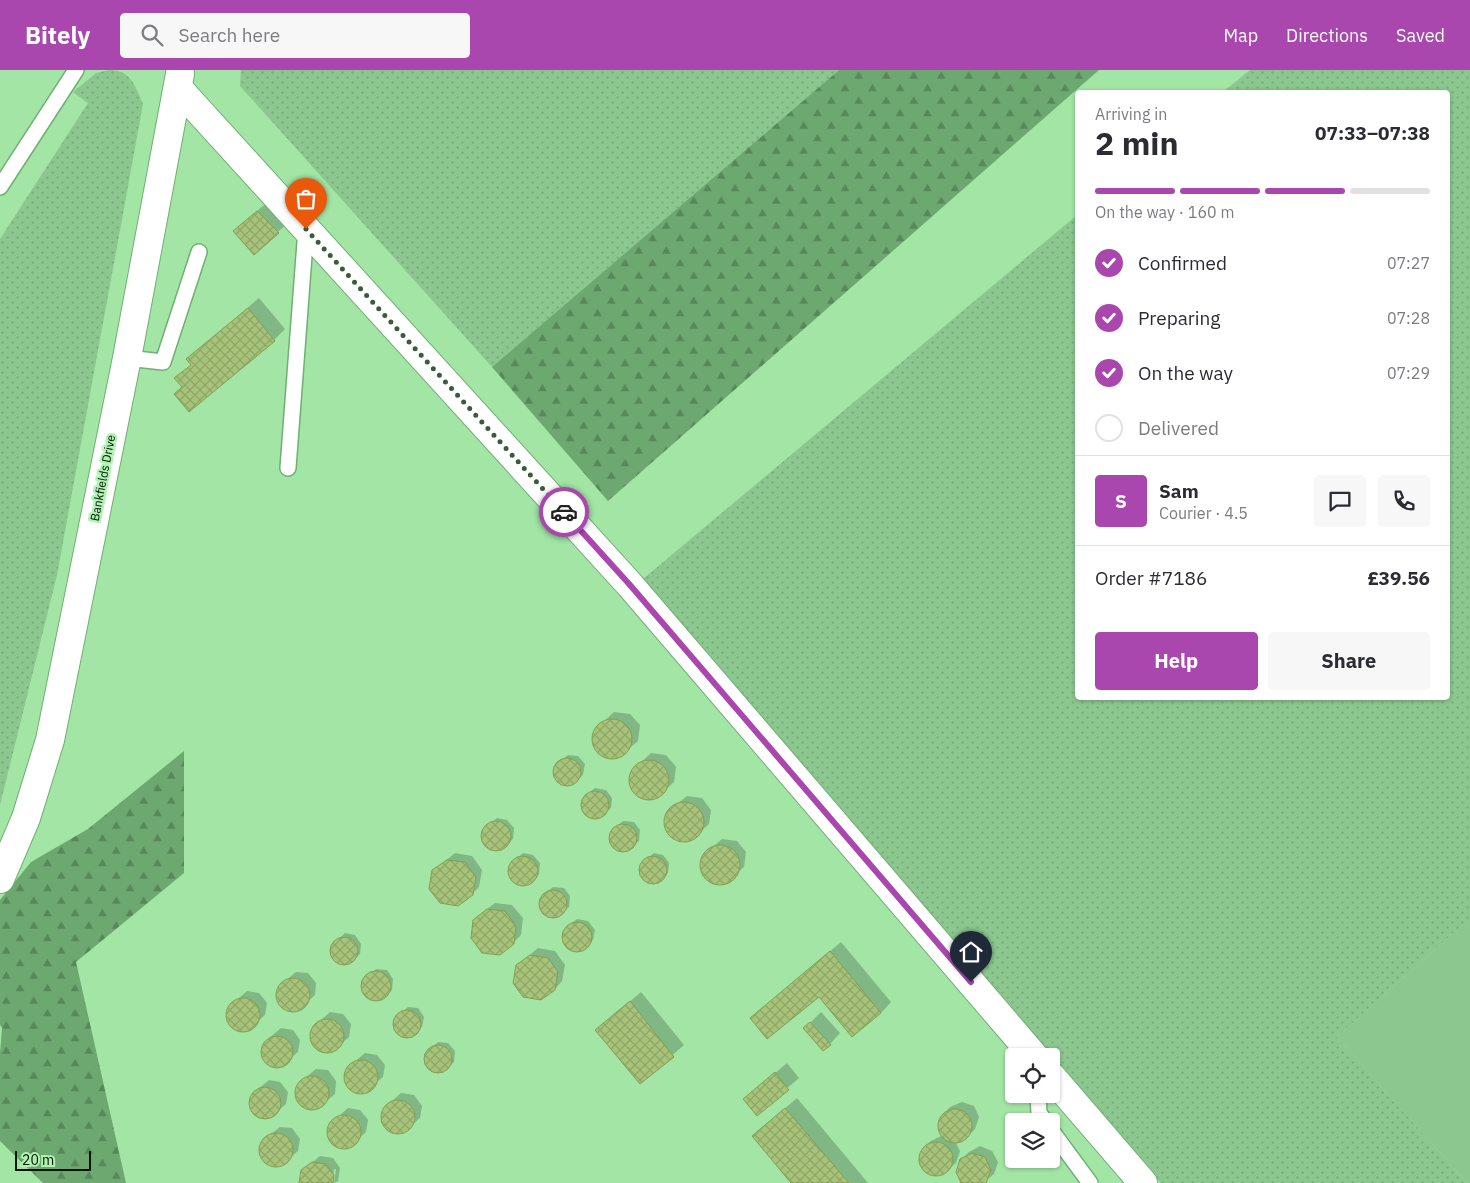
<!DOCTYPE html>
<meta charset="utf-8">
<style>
:root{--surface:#fff;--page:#f7f7f7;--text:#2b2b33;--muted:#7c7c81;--line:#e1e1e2;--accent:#a947ae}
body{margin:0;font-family:"IBM Plex Sans",sans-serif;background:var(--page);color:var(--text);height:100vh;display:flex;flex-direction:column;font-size:19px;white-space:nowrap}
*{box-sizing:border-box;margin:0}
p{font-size:16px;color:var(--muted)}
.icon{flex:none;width:28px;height:28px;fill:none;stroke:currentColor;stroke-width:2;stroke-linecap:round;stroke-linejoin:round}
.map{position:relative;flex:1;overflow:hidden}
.details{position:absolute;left:1075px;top:20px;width:375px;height:610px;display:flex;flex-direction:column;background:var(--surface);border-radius:5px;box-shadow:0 1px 4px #0004}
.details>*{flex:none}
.tools{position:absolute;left:1005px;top:978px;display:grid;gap:10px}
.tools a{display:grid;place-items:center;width:55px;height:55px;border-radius:5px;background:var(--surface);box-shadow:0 1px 4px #0004;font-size:25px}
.scale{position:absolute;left:15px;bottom:12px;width:76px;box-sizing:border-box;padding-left:5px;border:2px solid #001301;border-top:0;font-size:14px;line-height:18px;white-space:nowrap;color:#001301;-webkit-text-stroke:4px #aff2b2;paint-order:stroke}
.pin{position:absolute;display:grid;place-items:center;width:42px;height:42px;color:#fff;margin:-51px -21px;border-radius:50% 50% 50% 0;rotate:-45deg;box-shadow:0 0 5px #0007}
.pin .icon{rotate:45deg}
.courier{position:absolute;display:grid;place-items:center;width:50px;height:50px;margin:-25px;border:4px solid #a947ae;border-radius:50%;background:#fff;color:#222;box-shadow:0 1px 6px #0007}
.summary em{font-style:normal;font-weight:700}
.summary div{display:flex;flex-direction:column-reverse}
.summary{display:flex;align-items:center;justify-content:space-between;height:85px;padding:0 20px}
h1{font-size:32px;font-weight:700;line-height:38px}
.bar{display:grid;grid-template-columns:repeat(4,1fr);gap:8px 5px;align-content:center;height:60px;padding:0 20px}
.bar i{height:6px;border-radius:4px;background:var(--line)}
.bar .on{background:var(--accent)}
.bar p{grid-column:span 4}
.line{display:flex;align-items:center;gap:12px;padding:0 20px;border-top:1px solid var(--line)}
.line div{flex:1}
.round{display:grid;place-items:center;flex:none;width:52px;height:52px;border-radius:5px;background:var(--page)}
ol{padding:0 20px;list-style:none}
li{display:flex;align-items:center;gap:15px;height:55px}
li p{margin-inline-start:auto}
li .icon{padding:5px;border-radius:50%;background:var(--accent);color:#fff;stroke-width:4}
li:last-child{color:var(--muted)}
li i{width:28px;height:28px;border:2px solid var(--line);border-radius:50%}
.action{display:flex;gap:10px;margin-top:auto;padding:10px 20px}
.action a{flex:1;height:58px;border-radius:5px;background:var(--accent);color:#fff;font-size:20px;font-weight:700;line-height:58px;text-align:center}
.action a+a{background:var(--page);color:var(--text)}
header{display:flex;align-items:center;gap:30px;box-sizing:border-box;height:70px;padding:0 25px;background:var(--accent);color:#fff}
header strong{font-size:24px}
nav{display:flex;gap:28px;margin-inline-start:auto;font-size:18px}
.search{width:350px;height:45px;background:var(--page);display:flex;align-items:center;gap:12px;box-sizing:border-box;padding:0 18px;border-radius:5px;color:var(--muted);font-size:19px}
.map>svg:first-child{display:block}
.grass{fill:url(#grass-dots)}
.forest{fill:url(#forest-firs)}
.pitch{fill:#8bc78e}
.shadow{fill:#0003}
.building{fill:url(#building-cross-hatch);stroke:#839f51}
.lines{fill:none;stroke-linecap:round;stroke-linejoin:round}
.lane-casing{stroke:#6fb073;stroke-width:18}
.street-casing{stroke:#6fb073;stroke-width:30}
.lane{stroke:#fff;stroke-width:15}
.street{stroke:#fff;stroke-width:28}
.done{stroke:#395c3a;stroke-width:5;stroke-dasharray:0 9}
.route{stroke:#a947ae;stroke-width:6}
.labels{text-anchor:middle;stroke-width:5;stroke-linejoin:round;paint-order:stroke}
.street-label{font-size:12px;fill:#001301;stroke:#aff2b2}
</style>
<header>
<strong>Bitely</strong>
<div class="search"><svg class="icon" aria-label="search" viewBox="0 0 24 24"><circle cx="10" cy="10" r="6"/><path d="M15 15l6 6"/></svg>Search here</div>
<nav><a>Map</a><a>Directions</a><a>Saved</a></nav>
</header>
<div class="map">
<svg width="1470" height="1113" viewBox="0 0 1470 1113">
<defs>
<pattern id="grass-dots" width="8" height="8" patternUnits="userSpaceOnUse" patternTransform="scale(1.25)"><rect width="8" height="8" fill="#8bc78e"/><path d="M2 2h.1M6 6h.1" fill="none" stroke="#76aa79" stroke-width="1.8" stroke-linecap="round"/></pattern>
<pattern id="forest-firs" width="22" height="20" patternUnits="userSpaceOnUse" patternTransform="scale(1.25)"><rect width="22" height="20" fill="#6da870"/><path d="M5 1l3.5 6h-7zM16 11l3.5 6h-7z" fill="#57885a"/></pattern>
<pattern id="building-cross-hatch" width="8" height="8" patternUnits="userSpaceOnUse" patternTransform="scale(1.25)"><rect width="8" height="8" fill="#a7c37a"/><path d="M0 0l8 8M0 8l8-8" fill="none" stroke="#8ea768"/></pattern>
</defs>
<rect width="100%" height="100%" fill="#a2e5a5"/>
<!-- grass -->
<g class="grass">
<path d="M109,0C131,0 135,16 143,34L57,505L0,735V169L88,33L73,22L96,3Z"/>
<polygon points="241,0 839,0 492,297 240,16"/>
<polygon points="1250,0 1470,0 1470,848 1337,967 1467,1113 1161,1113 665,541 643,509 1077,145 1078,628 1448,628 1448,22 1223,22"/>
</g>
<!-- forest -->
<g class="forest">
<polygon points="839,0 1099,0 608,431 492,297"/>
<polygon points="184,681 184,803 76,892 126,1113 43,1113 0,1071 0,983 2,958 0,955 0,830 31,792 88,759"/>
</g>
<!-- pitch -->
<polygon class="pitch" points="1470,848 1470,1113 1467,1113 1337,967"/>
<!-- shadow -->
<g class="shadow">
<polygon points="269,131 289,152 254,183 246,150"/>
<polygon points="259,228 285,259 274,270 189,340 183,317 176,309 192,294 188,289"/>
<polygon points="614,642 630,644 640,655 638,671 618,688 603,687 593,675 595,660"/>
<polygon points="651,683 666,685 676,697 674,712 654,729 639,728 630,716 632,701"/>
<polygon points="568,685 578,686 585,694 583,705 571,715 561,714 554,706 555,695"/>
<polygon points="595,718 606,720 612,728 611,738 598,748 588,747 582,739 583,728"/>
<polygon points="687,726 702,728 711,740 709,754 690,771 674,769 666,757 667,742"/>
<polygon points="497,748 507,750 514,758 513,769 500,780 489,778 483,769 484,759"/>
<polygon points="623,751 634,752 640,760 639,771 626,781 616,780 609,772 611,761"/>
<polygon points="722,769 737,771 746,782 744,797 725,814 710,812 701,801 703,786"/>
<polygon points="455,783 472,786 482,800 479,817 472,824 433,801"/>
<polygon points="523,783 533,785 540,793 539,804 526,815 516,813 509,805 510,794"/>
<polygon points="654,783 663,785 669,793 668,803 656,813 646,811 640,803 642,793"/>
<polygon points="553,817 564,818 570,826 569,837 557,847 546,846 540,838 541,827"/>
<polygon points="495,833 512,835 523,848 521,865 513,873 482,843"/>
<polygon points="577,849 588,851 595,860 593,870 580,881 569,879 563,870 565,859"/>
<polygon points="345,863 355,865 361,874 360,884 348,894 337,892 331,884 333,874"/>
<polygon points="841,872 891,932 881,943 819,925 751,948"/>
<polygon points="538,878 555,881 565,895 562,911 555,919 517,896"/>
<polygon points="376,899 387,900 393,909 392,920 379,930 368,929 362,920 364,909"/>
<polygon points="296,902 308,903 316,913 315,925 297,941 285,940 277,930 278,917"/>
<polygon points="247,921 259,923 267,933 265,945 247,960 235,958 227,948 230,936"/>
<polygon points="641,922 684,975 640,1013 597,960"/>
<polygon points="408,937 418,938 424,947 422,957 410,967 400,965 394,957 396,947"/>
<polygon points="330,942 343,944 351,954 349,967 332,982 319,981 311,971 312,958"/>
<polygon points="821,942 840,963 830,974 804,959"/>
<polygon points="281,958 293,960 300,970 298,982 280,997 268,995 261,985 263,973"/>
<polygon points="438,972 448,973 455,981 454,992 442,1003 432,1002 425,994 426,983"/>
<polygon points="365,983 377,985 385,995 383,1007 365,1022 353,1021 345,1010 347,998"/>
<polygon points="787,993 799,1008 757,1044 745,1029"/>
<polygon points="316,999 328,1000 336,1011 335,1024 317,1039 304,1037 296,1027 298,1014"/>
<polygon points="269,1010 280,1012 288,1022 286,1034 268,1049 256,1047 249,1037 251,1025"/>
<polygon points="401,1023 414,1025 422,1036 420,1048 402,1064 389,1062 381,1052 383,1039"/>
<polygon points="797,1028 868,1113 793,1113 753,1066"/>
<polygon points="962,1032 974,1036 979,1047 975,1059 968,1066 956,1073 960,1081 956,1093 948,1100 937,1106 925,1102 919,1090 923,1078 931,1071 943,1065 939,1057 943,1045 950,1037"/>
<polygon points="348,1038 360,1040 368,1050 366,1062 349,1078 336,1076 329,1066 330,1054"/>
<polygon points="280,1057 292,1058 300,1069 298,1081 280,1096 267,1094 260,1084 262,1071"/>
<polygon points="980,1076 992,1081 998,1092 994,1104 983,1113 963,1113 961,1090 969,1082"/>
<polygon points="320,1086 333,1088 340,1098 338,1111 334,1113 336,1099 334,1099 332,1113 300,1113 302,1101"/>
</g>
<!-- building -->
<g class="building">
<polygon points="257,141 279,163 254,185 233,161"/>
<polygon points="248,238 275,271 189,342 174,324 182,317 174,308 191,295 186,289"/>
<circle cx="612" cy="669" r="20"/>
<circle cx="567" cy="702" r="14"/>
<circle cx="649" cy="710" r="20"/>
<circle cx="595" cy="735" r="14"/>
<circle cx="684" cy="752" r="20"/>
<circle cx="496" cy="766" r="15"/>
<circle cx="623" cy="768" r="14"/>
<circle cx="720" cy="795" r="20"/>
<circle cx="653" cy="800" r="14"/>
<circle cx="523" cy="801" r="15"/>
<polygon points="447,790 465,792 476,807 473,825 458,836 440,833 429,819 432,800"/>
<circle cx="553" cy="834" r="14"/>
<polygon points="487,839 505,841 516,856 514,874 500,885 482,883 471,868 473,850"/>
<circle cx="577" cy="867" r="15"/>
<circle cx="344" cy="881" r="14"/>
<polygon points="830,881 881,943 852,967 819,927 767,969 750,948"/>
<polygon points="530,885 548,888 558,902 555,920 541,930 523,927 513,913 516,895"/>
<circle cx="376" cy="916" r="15"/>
<circle cx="293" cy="925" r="17"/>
<circle cx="243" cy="945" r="17"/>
<polygon points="630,931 674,987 640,1014 595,960"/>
<circle cx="407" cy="954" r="14"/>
<circle cx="327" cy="966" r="17"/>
<polygon points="810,952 831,975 823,981 803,958"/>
<circle cx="277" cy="982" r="16"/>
<circle cx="438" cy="989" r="14"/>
<circle cx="361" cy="1007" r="17"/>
<polygon points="775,1002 789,1020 757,1046 743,1029"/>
<circle cx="312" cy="1023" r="17"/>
<circle cx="265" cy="1033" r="16"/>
<circle cx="398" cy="1047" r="17"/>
<polygon points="785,1038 849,1113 791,1113 752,1066"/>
<circle cx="955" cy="1056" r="17"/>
<circle cx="344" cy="1062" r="17"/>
<circle cx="276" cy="1080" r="17"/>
<circle cx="936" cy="1089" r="17"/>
<polygon points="972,1083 985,1087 991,1100 986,1113 961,1113 956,1102 960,1089"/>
<polygon points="312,1092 326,1094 334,1105 333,1113 299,1113 301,1100"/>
</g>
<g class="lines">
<defs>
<g id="lane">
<polyline points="0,117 76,0"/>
<polyline points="127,288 163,292 199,182"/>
<polyline points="288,398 306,159"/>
<polyline points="1038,1024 1039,1043 1045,1051"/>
<polyline points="1051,1060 1090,1113"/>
</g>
<g id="street">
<polyline points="178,18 630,515 1034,986"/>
<polyline points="0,809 26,748 50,670 127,288 180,4"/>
<polyline points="1051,1006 1143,1113"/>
</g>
</defs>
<!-- lane casing -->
<use href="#lane" class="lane-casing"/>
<!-- street casing -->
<use href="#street" class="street-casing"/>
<!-- lane -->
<use href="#lane" class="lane"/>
<!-- street -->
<use href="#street" class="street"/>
</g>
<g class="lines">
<!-- done -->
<polyline class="done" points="306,159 564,442"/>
<!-- route -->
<polyline class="route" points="564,442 630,515 971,912"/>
</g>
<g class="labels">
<!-- street labels -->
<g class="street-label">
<text transform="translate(103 408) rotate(-79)" y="4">Bankfields Drive</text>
</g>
</g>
</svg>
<div class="tools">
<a><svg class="icon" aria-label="locate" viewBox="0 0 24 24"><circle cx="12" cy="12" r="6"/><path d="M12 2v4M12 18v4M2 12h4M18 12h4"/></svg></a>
<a><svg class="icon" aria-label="layers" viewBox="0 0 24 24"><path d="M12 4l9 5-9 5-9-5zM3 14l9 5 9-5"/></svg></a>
</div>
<div class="scale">20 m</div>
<div class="pin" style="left:306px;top:159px;background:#ea580c"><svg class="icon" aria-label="bag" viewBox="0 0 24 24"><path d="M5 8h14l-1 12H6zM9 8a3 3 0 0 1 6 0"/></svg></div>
<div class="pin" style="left:971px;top:912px;background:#1f2937"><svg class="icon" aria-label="home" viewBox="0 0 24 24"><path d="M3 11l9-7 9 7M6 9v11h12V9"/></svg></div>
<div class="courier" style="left:564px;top:442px"><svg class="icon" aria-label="car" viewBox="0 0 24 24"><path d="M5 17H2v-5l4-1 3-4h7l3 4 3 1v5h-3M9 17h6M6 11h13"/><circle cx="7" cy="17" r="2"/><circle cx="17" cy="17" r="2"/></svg></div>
<section class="details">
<div class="summary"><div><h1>2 min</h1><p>Arriving in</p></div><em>07:33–07:38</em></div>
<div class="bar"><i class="on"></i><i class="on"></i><i class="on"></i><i></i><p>On the way · 160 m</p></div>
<ol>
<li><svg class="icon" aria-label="check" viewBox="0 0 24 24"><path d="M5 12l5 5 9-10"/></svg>Confirmed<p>07:27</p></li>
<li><svg class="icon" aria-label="check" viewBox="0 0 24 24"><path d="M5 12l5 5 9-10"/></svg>Preparing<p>07:28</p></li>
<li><svg class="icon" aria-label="check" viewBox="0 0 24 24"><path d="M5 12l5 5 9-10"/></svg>On the way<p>07:29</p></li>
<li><i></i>Delivered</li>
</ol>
<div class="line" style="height:90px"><b class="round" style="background:var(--accent);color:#fff">S</b><div><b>Sam</b><p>Courier · 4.5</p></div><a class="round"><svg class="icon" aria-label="chat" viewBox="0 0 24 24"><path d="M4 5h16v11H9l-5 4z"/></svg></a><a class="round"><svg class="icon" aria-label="phone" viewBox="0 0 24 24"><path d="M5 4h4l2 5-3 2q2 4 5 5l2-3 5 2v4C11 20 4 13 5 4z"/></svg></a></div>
<div class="line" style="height:65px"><div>Order #7186</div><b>£39.56</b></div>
<div class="action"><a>Help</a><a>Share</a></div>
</section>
</div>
